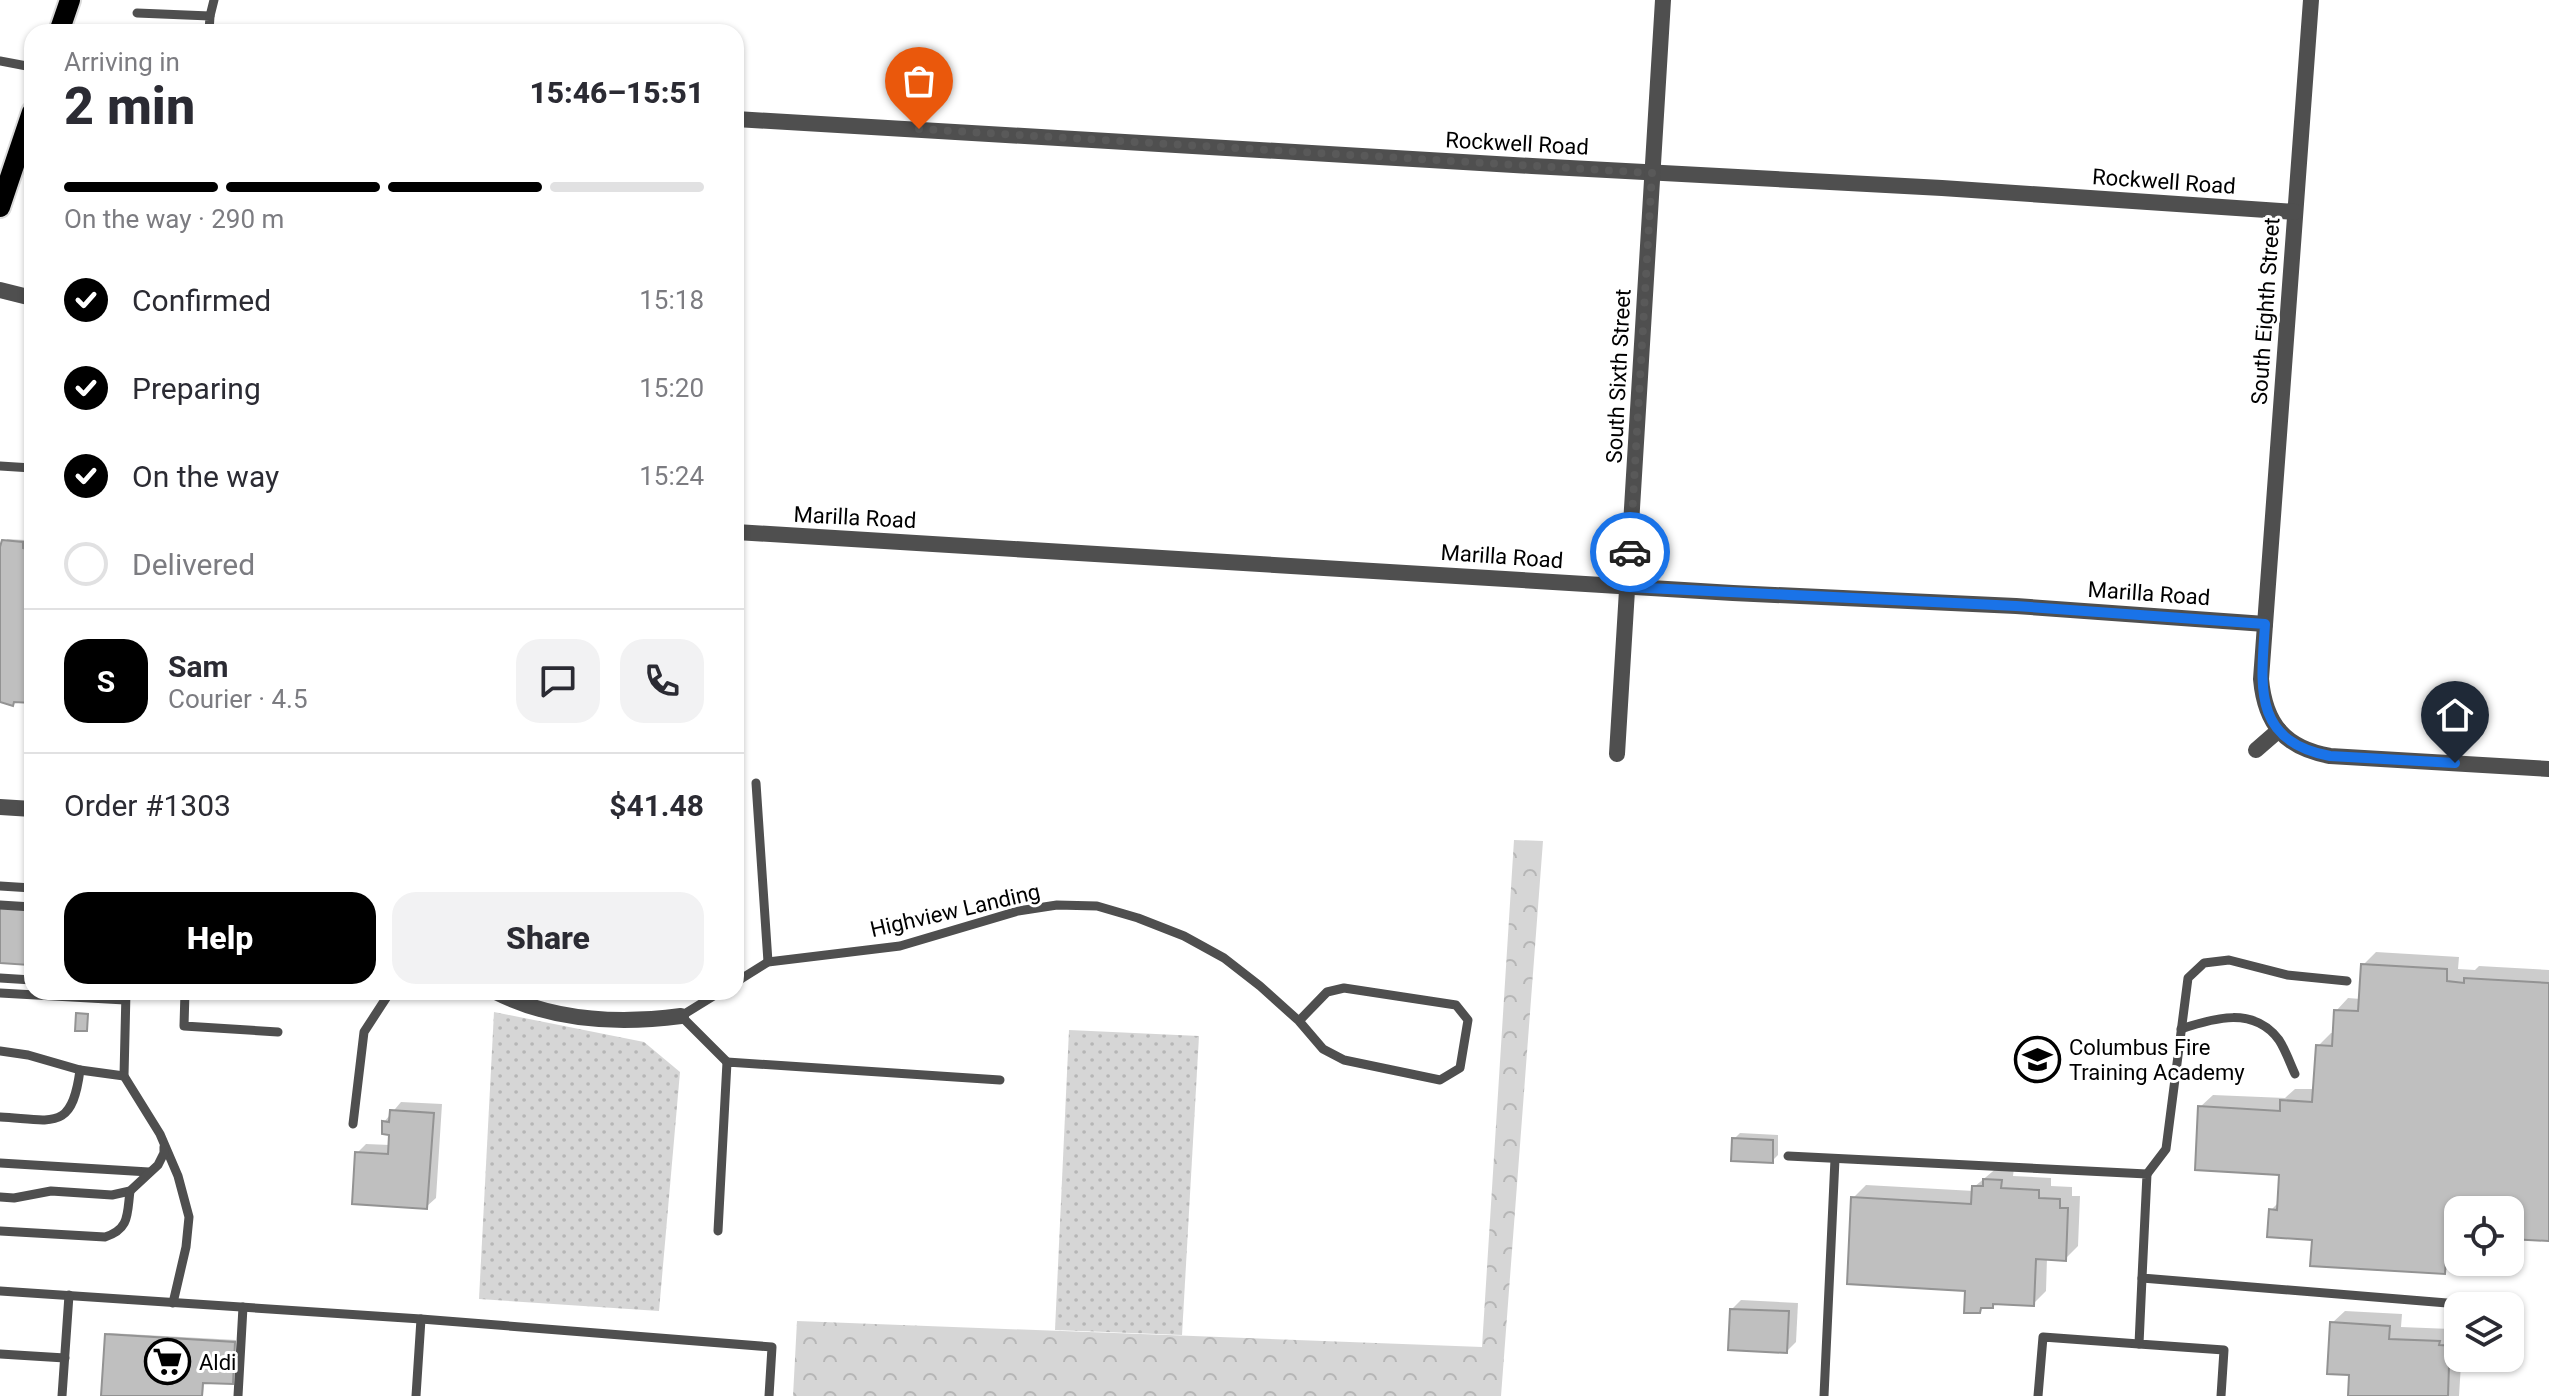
<!DOCTYPE html>
<meta charset="utf-8">
<style>
:root{--surface:#fff;--page:#f2f2f3;--text:#2b2b33;--muted:#7c7c81;--line:#e1e1e2;--accent:#000}
body{margin:0;font-family:Roboto,sans-serif;background:var(--page);color:var(--text);height:100vh;display:flex;flex-direction:column;font-size:30px;white-space:nowrap}
*{box-sizing:border-box;margin:0}
p{font-size:26px;color:var(--muted)}
.icon{flex:none;width:44px;height:44px;fill:none;stroke:currentColor;stroke-width:2;stroke-linecap:round;stroke-linejoin:round}
.map{position:relative;flex:1;overflow:hidden}
.drawer{position:absolute;left:24px;top:24px;width:720px;height:976px;display:flex;flex-direction:column;background:var(--surface);border-radius:24px;box-shadow:0 2px 6px #0004}
.drawer>*{flex:none}
.buttons{position:absolute;left:2444px;top:1196px;display:grid;gap:16px}
.buttons a{display:grid;place-items:center;width:80px;height:80px;border-radius:16px;background:var(--surface);box-shadow:0 2px 6px #0004;font-size:40px}
.pin{position:absolute;display:grid;place-items:center;width:68px;height:68px;color:#fff;margin:-82px -34px;border-radius:50% 50% 50% 0;rotate:-45deg;box-shadow:0 0 8px #0007}
.pin .icon{rotate:45deg}
.courier{position:absolute;display:grid;place-items:center;width:80px;height:80px;margin:-40px;border:6px solid #1a73e8;border-radius:50%;background:#fff;color:#222;box-shadow:0 2px 10px #0007}
.overview em{font-style:normal;font-weight:800}
.overview div{display:flex;flex-direction:column-reverse}
.overview{display:flex;align-items:center;justify-content:space-between;height:136px;padding:0 40px}
h1{font-size:52px;font-weight:800;line-height:60px}
.bar{display:grid;grid-template-columns:repeat(4,1fr);gap:12px 8px;align-content:center;height:96px;padding:0 40px}
.bar i{height:10px;border-radius:6px;background:var(--line)}
.bar .active{background:var(--accent)}
.bar p{grid-column:span 4}
.line{display:flex;align-items:center;gap:20px;padding:0 40px;border-top:2px solid var(--line)}
.line div{flex:1}
.round{display:grid;place-items:center;flex:none;width:84px;height:84px;border-radius:24px;background:var(--page)}
ol{padding:0 40px;list-style:none}
li{display:flex;align-items:center;gap:24px;height:88px}
li p{margin-inline-start:auto}
li .icon{padding:8px;border-radius:50%;background:var(--accent);color:#fff;stroke-width:4}
li:last-child{color:var(--muted)}
li i{width:44px;height:44px;border:4px solid var(--line);border-radius:50%}
.action{display:flex;gap:16px;margin-top:auto;padding:16px 40px}
.action a{flex:1;height:92px;border-radius:24px;background:var(--accent);color:#fff;font-size:32px;font-weight:800;line-height:92px;text-align:center}
.action a+a{background:var(--page);color:var(--text)}
.map>svg:first-child{display:block}
.grass{fill:url(#grass-dots)}
.forest{fill:url(#forest-crowns)}
.shadow{fill:#0003}
.building{fill:#bfbfbf;stroke:#939393;stroke-width:2}
.lines{fill:none;stroke-linecap:round;stroke-linejoin:round}
.primary-casing{stroke:#dbdbdb;stroke-width:24}
.service{stroke:#4f4f4f;stroke-width:9}
.minor{stroke:#4f4f4f;stroke-width:16}
.primary{stroke:#000;stroke-width:20}
.done{stroke:#595959;stroke-width:8;stroke-dasharray:0 14.4}
.route{stroke:#1a73e8;stroke-width:10}
.labels{text-anchor:middle;stroke-width:6;stroke-linejoin:round;paint-order:stroke}
.street-label{font-size:22px;fill:#000;stroke:#fff}
.poi-label{font-size:22px;fill:#000;stroke:#fff;text-anchor:start}
</style>
<div class="map">
<svg width="2549" height="1396" viewBox="0 0 2549 1396">
<defs>
<pattern id="grass-dots" width="8" height="8" patternUnits="userSpaceOnUse" patternTransform="scale(2)"><rect width="8" height="8" fill="#d6d6d6"/><path d="M2 2h.1M6 6h.1" fill="none" stroke="#b6b6b6" stroke-width="1.8" stroke-linecap="round"/></pattern>
<pattern id="forest-crowns" width="20" height="18" patternUnits="userSpaceOnUse" patternTransform="scale(2)"><rect width="20" height="18" fill="#d6d6d6"/><path d="M2 6a3 3 0 1 1 6 0M12 15a3 3 0 1 1 6 0" fill="none" stroke="#b6b6b6"/></pattern>
</defs>
<rect width="100%" height="100%" fill="#fff"/>
<!-- grass -->
<g class="grass">
<polygon points="494,1012 644,1042 680,1072 659,1311 479,1299"/>
<polygon points="1069,1030 1199,1036 1182,1335 1055,1330"/>
</g>
<!-- forest -->
<polygon class="forest" points="1514,840 1543,841 1501,1396 793,1396 797,1321 1482,1347"/>
<!-- shadow -->
<g class="shadow">
<polygon points="7,539 25,540 24,546 32,548 32,701 0,700 0,553"/>
<polygon points="32,907 30,960 28,962 0,961"/>
<polygon points="2376,952 2459,957 2458,969 2475,970 2479,966 2549,970 2549,1239 2510,1237 2510,1210 2458,1210 2457,1259 2444,1272 2314,1238 2271,1210 2280,1201 2281,1173 2200,1107 2213,1095 2285,1098 2295,1089 2315,1089 2318,1046 2331,1033 2334,1033 2336,1011 2348,998 2361,999 2363,965"/>
<polygon points="401,1102 442,1104 436,1198 426,1207 357,1153 366,1144 390,1145 391,1133 384,1122"/>
<polygon points="1740,1133 1778,1135 1778,1155 1772,1161 1734,1139"/>
<polygon points="1998,1167 2014,1168 2013,1176 2051,1178 2051,1186 2072,1187 2072,1196 2080,1196 2078,1246 2065,1259 2047,1258 2046,1291 2033,1304 1996,1302 1992,1306 1985,1306 1979,1311 1967,1289 1853,1198 1866,1185 1974,1191 1974,1187"/>
<polygon points="1741,1300 1798,1303 1796,1342 1787,1351 1732,1309"/>
<polygon points="2345,1311 2402,1314 2401,1327 2451,1329 2451,1333 2458,1333 2458,1358 2469,1358 2461,1364 2459,1396 2350,1396 2351,1373 2332,1323"/>
<polygon points="109,1333 236,1340 234,1379 232,1382 204,1381 203,1396 103,1396 107,1335"/>
</g>
<!-- building -->
<g class="building">
<polygon points="2,540 23,542 23,548 32,551 32,703 14,702 13,706 0,702 0,547"/>
<polygon points="0,906 32,909 29,965 0,963"/>
<polygon points="2361,964 2447,969 2447,981 2464,983 2464,978 2549,983 2549,1241 2510,1239 2510,1210 2458,1210 2458,1241 2447,1241 2445,1274 2310,1266 2312,1240 2267,1237 2269,1209 2277,1210 2279,1175 2195,1170 2198,1106 2280,1111 2280,1100 2312,1102 2316,1045 2332,1046 2334,1010 2358,1011"/>
<polygon points="76,1013 88,1014 87,1031 75,1031"/>
<polygon points="390,1110 434,1113 427,1209 352,1204 355,1152 388,1154 389,1135 382,1134 382,1121 389,1122"/>
<polygon points="1732,1138 1773,1140 1773,1163 1731,1161"/>
<polygon points="1983,1179 2002,1180 2001,1188 2039,1190 2039,1198 2060,1199 2060,1208 2068,1208 2066,1261 2036,1259 2034,1306 1993,1304 1993,1308 1981,1308 1980,1313 1964,1313 1965,1291 1847,1284 1851,1197 1971,1204 1972,1186 1983,1186"/>
<polygon points="1730,1309 1789,1311 1787,1353 1728,1350"/>
<polygon points="2330,1322 2390,1326 2389,1339 2440,1341 2439,1345 2458,1346 2458,1358 2465,1358 2464,1366 2449,1365 2448,1396 2348,1396 2349,1375 2327,1374"/>
<polygon points="105,1334 235,1342 233,1384 203,1383 202,1396 101,1396"/>
</g>
<g class="lines">
<defs>
<g id="primary">
<polyline points="59,32 70,0"/>
<polyline points="0,207 32,112"/>
</g>
</defs>
<!-- primary casing -->
<use href="#primary" class="primary-casing"/>
<!-- service -->
<g class="service">
<polyline points="137,13 210,16 209,32"/>
<polyline points="210,16 214,0"/>
<polyline points="0,61 32,67"/>
<polyline points="0,466 32,468"/>
<polyline points="756,783 768,962"/>
<polyline points="0,886 32,888"/>
<polyline points="0,905 32,907"/>
<polyline points="0,978 32,980"/>
<polyline points="736,982 768,962 900,946 1018,911 1057,905 1097,906 1138,918 1184,936 1224,958 1260,986 1299,1021 1323,1049 1344,1060 1440,1080 1460,1068 1468,1020 1456,1005 1344,988 1327,992 1299,1021"/>
<polyline points="126,992 124,1076 160,1134 178,1176 189,1217 186,1247 173,1303"/>
<polyline points="185,992 184,1026 278,1032"/>
<polyline points="720,992 681,1016 727,1062"/>
<polyline points="0,993 125,1000"/>
<path d="M2181,1029C2214,1018 2254,1006 2279,1040C2285,1049 2290,1063 2295,1074"/>
<polyline points="0,1051 28,1055 80,1070 124,1076"/>
<path d="M0,1117C53,1120 72,1132 80,1070"/>
<polyline points="353,1124 364,1032 390,992"/>
<polyline points="1788,1156 2147,1174 2142,1278 2447,1303 2481,1300"/>
<polyline points="0,1163 149,1172"/>
<polyline points="2147,1174 2166,1149 2188,978 2204,963 2229,960 2287,975 2347,981"/>
<polyline points="0,1197 14,1198 51,1191 112,1195 130,1191 158,1165 164,1153 164,1147"/>
<path d="M0,1231L105,1237C130,1229 127,1214 130,1191"/>
<polyline points="718,1231 727,1062 1000,1080"/>
<polyline points="2142,1278 2139,1344 2224,1350 2221,1396"/>
<polyline points="0,1291 421,1319 772,1347 769,1396"/>
<polyline points="0,1354 65,1358"/>
<polyline points="62,1396 69,1295"/>
<polyline points="238,1396 243,1307"/>
<polyline points="416,1396 421,1319"/>
<polyline points="1824,1396 1835,1159"/>
<polyline points="2038,1396 2043,1337 2139,1344"/>
</g>
<!-- minor -->
<g class="minor">
<path d="M2311,0L2261,679C2265,724 2285,748 2330,756L2549,769"/>
<polyline points="736,119 1532,166 1942,188 2295,212"/>
<polyline points="0,290 32,298"/>
<polyline points="736,532 1733,593 2016,606 2265,624"/>
<polyline points="2256,750 2279,730"/>
<polyline points="1617,754 1663,0"/>
<polyline points="0,807 32,809"/>
<path d="M496,992C553,1021 620,1024 681,1016"/>
</g>
<!-- primary -->
<use href="#primary" class="primary"/>
</g>
<g class="lines">
<!-- done -->
<polyline class="done" points="919,129 1652,173 1630,552"/>
<!-- route -->
<path class="route" d="M1630,552L1627,587L2016,606L2265,624C2261,687 2252,741 2330,756L2455,763"/>
</g>
<!-- icons -->
<defs>
<symbol id="school-ring" viewBox="-11 -11 22 22"><circle r="9.5" fill="#fff" stroke="#000" stroke-width="1.5"/><path d="M0-5L7-2L0 1L-7-2ZM-4 1L0 2.5L4 1V4Q0 6-4 4Z" fill="#000"/></symbol>
<symbol id="supermarket-ring" viewBox="-11 -11 22 22"><circle r="9.5" fill="#fff" stroke="#000" stroke-width="1.5"/><path d="M-6-5.5h2.5l.6 2H6L4.5 2H-2.5L-4.4-4H-6ZM-1.5 3.2a1.3 1.3 0 1 0 .1 0ZM3 3.2a1.3 1.3 0 1 0 .1 0Z" fill="#000"/></symbol>
</defs>
<g fill-rule="evenodd">
<use href="#school-ring" x="2012" y="1034" width="51" height="51"/>
<use href="#supermarket-ring" x="142" y="1336" width="51" height="51"/>
</g>
<g class="labels">
<!-- street labels -->
<g class="street-label">
<text transform="translate(1517 143) rotate(3)" y="8">Rockwell Road</text>
<text transform="translate(2164 181) rotate(4)" y="8">Rockwell Road</text>
<text transform="translate(2265 311) rotate(-86)" y="8">South Eighth Street</text>
<text transform="translate(1618 376) rotate(-87)" y="8">South Sixth Street</text>
<text transform="translate(855 517) rotate(3)" y="8">Marilla Road</text>
<text transform="translate(1502 556) rotate(4)" y="8">Marilla Road</text>
<text transform="translate(2149 593) rotate(4)" y="8">Marilla Road</text>
<text transform="translate(955 910) rotate(-13)" y="8">Highview Landing</text>
</g>
<!-- poi labels -->
<g class="poi-label">
<text x="2069" y="1055">Columbus Fire<tspan x="2069" dy="25">Training Academy</tspan></text>
<text x="199" y="1370">Aldi</text>
</g>
</g>
</svg>
<div class="buttons">
<a><svg class="icon" aria-label="locate" viewBox="0 0 24 24"><circle cx="12" cy="12" r="6"/><path d="M12 2v4M12 18v4M2 12h4M18 12h4"/></svg></a>
<a><svg class="icon" aria-label="layers" viewBox="0 0 24 24"><path d="M12 4l9 5-9 5-9-5zM3 14l9 5 9-5"/></svg></a>
</div>
<div class="pin" style="left:919px;top:129px;background:#ea580c"><svg class="icon" aria-label="bag" viewBox="0 0 24 24"><path d="M5 8h14l-1 12H6zM9 8a3 3 0 0 1 6 0"/></svg></div>
<div class="pin" style="left:2455px;top:763px;background:#1f2937"><svg class="icon" aria-label="home" viewBox="0 0 24 24"><path d="M3 11l9-7 9 7M6 9v11h12V9"/></svg></div>
<div class="courier" style="left:1630px;top:552px"><svg class="icon" aria-label="car" viewBox="0 0 24 24"><path d="M5 17H2v-5l4-1 3-4h7l3 4 3 1v5h-3M9 17h6M6 11h13"/><circle cx="7" cy="17" r="2"/><circle cx="17" cy="17" r="2"/></svg></div>
<section class="drawer">
<div class="overview"><div><h1>2 min</h1><p>Arriving in</p></div><em>15:46–15:51</em></div>
<div class="bar"><i class="active"></i><i class="active"></i><i class="active"></i><i></i><p>On the way · 290 m</p></div>
<ol>
<li><svg class="icon" aria-label="check" viewBox="0 0 24 24"><path d="M5 12l5 5 9-10"/></svg>Confirmed<p>15:18</p></li>
<li><svg class="icon" aria-label="check" viewBox="0 0 24 24"><path d="M5 12l5 5 9-10"/></svg>Preparing<p>15:20</p></li>
<li><svg class="icon" aria-label="check" viewBox="0 0 24 24"><path d="M5 12l5 5 9-10"/></svg>On the way<p>15:24</p></li>
<li><i></i>Delivered</li>
</ol>
<div class="line" style="height:144px"><b class="round" style="background:var(--accent);color:#fff">S</b><div><b>Sam</b><p>Courier · 4.5</p></div><a class="round"><svg class="icon" aria-label="chat" viewBox="0 0 24 24"><path d="M4 5h16v11H9l-5 4z"/></svg></a><a class="round"><svg class="icon" aria-label="phone" viewBox="0 0 24 24"><path d="M5 4h4l2 5-3 2q2 4 5 5l2-3 5 2v4C11 20 4 13 5 4z"/></svg></a></div>
<div class="line" style="height:104px"><div>Order #1303</div><b>$41.48</b></div>
<div class="action"><a>Help</a><a>Share</a></div>
</section>
</div>
